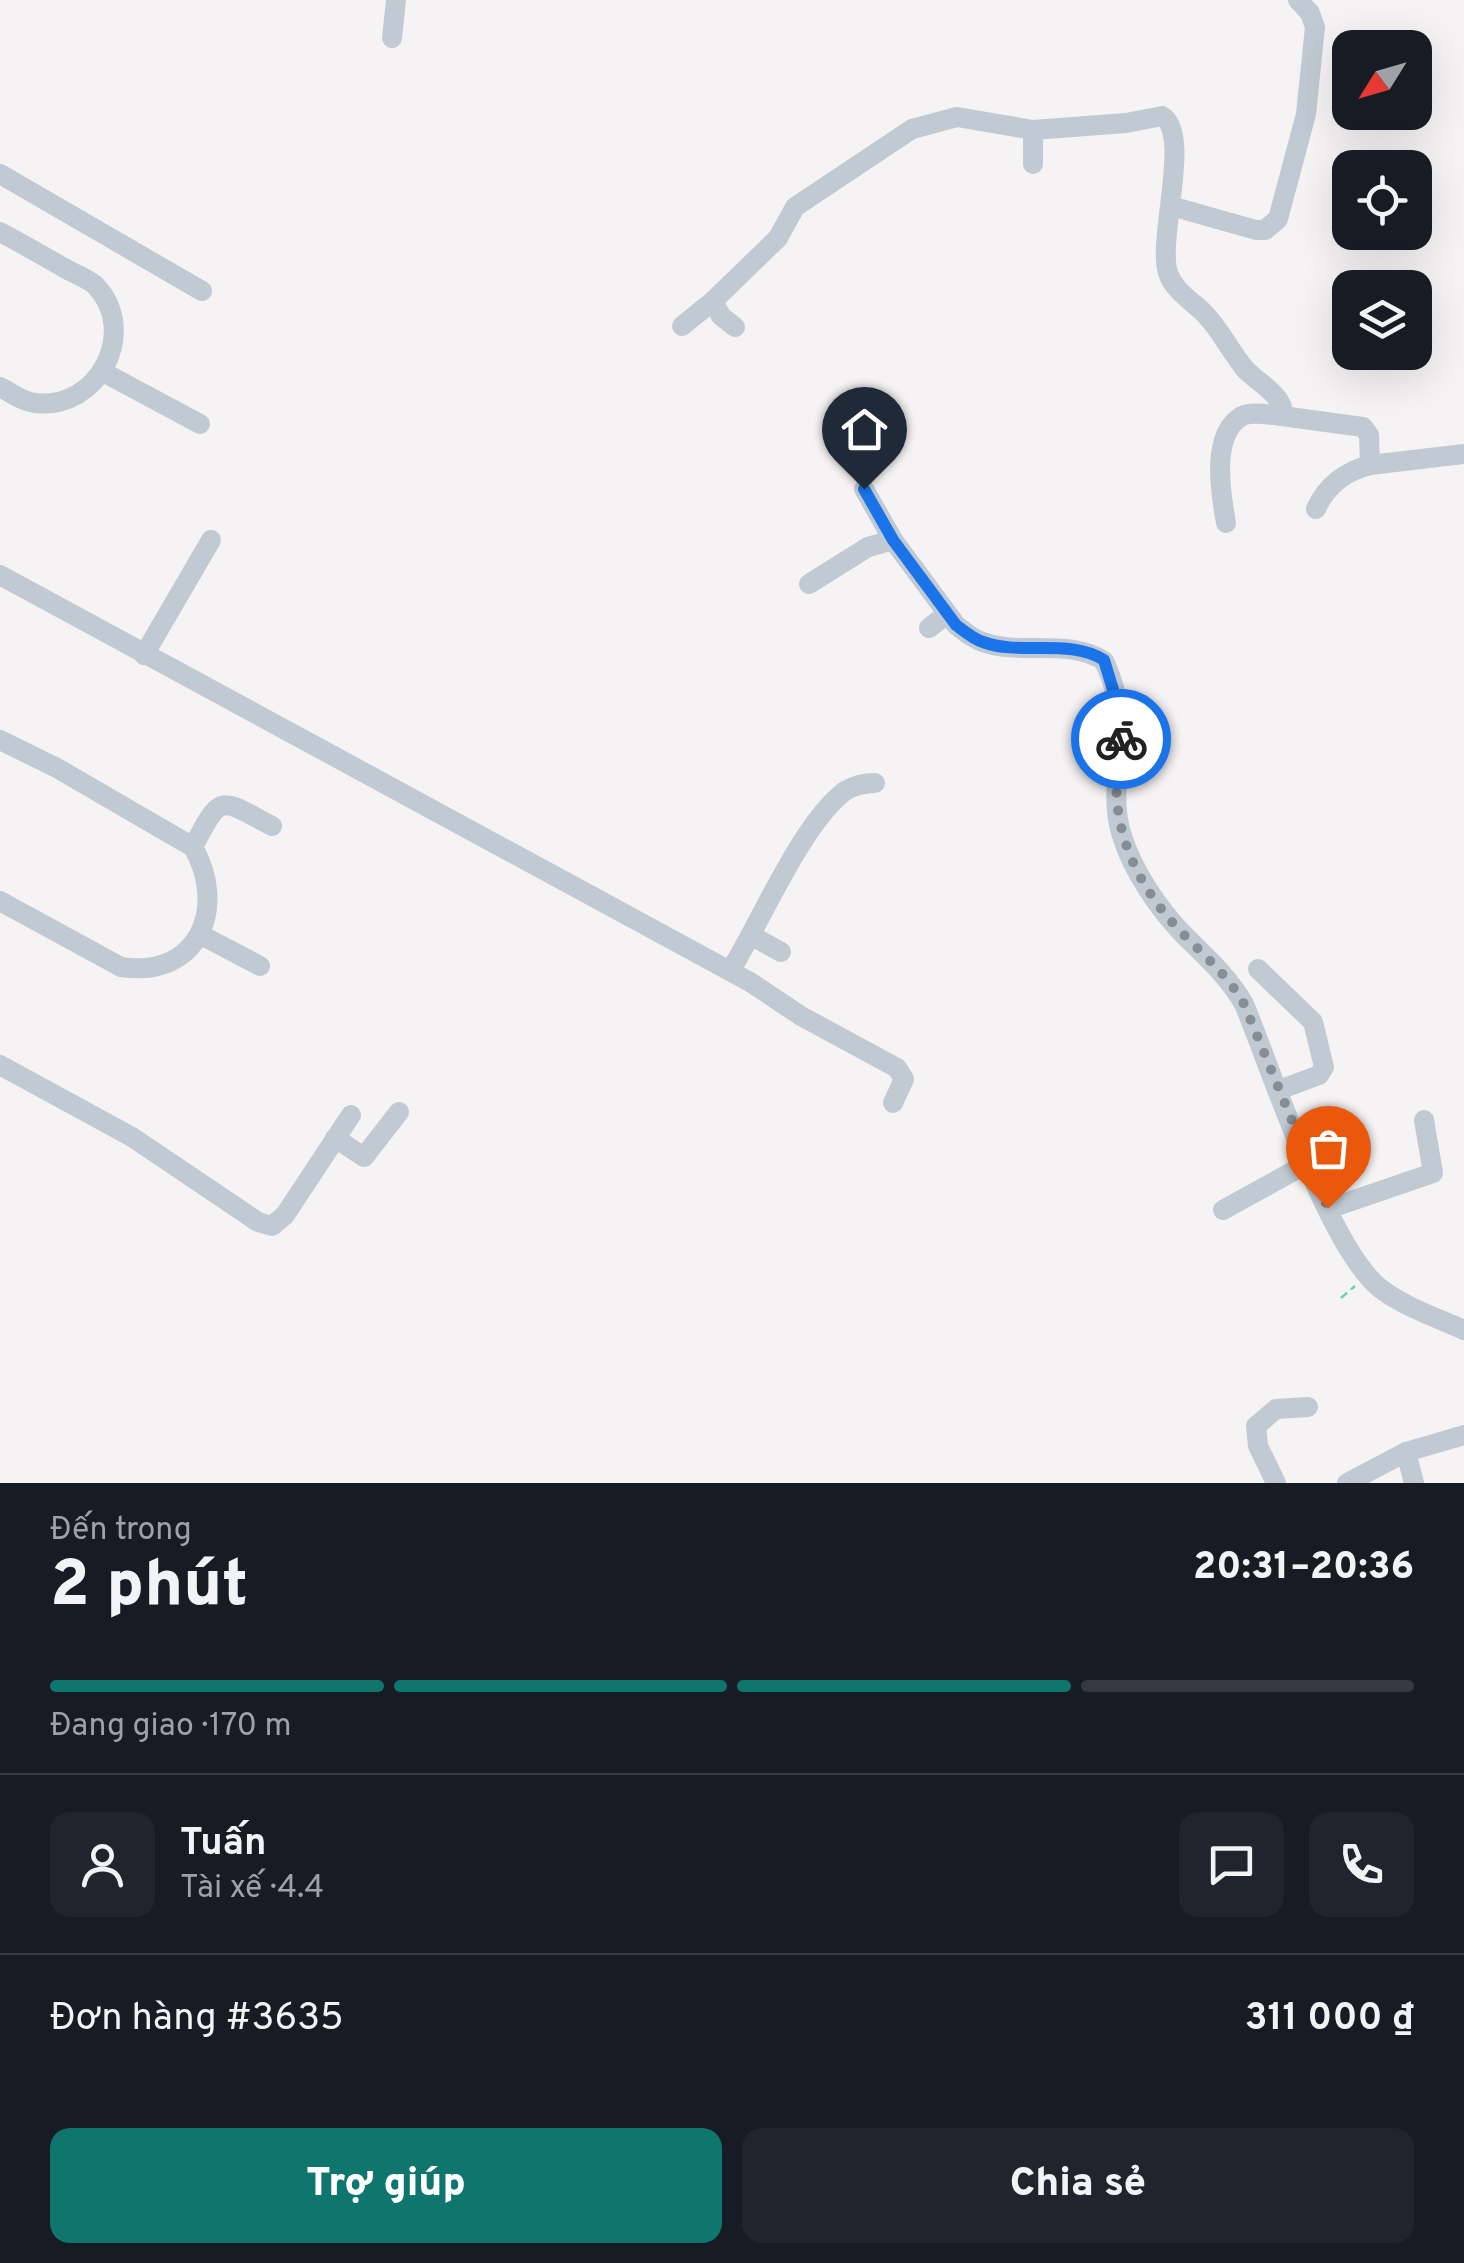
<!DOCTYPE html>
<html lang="vi">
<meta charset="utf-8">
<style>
:root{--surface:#171b24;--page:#20242c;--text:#f1f3f6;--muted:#9ea1a6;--line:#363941;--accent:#0f766e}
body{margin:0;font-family:Overpass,sans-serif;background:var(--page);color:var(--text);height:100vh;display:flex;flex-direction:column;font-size:38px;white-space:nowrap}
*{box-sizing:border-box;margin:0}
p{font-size:32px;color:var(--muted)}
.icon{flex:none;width:55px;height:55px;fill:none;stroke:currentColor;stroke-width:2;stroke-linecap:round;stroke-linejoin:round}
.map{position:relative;height:1483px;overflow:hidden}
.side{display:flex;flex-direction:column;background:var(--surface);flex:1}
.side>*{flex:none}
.needle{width:65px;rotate:233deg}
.fabs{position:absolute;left:1332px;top:30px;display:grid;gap:20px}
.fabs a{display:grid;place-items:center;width:100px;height:100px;border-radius:20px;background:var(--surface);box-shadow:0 10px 40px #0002;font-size:50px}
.pin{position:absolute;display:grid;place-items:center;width:85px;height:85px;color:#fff;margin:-102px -42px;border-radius:50% 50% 50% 0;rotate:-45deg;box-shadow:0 0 10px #0007}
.pin .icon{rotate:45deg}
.courier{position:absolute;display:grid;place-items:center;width:100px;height:100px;margin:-50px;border:8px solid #1a73e8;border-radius:50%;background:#fff;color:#222;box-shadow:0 2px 12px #0007}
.head em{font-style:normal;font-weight:800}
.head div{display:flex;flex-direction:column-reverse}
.head{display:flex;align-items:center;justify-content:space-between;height:170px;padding:0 50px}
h1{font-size:65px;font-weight:800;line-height:75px}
.bar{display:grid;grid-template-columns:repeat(4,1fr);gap:15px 10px;align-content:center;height:120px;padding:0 50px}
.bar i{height:12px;border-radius:8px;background:var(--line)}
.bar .active{background:var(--accent)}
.bar p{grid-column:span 4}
.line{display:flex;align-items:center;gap:25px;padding:0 50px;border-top:2px solid var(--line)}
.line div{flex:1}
.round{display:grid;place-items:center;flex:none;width:105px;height:105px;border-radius:20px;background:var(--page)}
.button{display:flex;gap:20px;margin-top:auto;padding:20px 50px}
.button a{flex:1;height:115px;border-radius:20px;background:var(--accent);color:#fff;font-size:40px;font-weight:800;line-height:115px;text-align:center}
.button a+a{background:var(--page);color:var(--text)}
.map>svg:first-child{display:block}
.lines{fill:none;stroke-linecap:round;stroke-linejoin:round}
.path{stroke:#7ad0a6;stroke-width:2.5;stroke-dasharray:8 5;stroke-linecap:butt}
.minor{stroke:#c1cad2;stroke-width:20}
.done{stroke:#868d94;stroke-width:10;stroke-dasharray:0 18}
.route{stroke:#1a73e8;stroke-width:12}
</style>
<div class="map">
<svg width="1464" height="1483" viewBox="0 0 1464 1483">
<rect width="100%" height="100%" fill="#f5f3f3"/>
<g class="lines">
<!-- path -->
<polyline class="path" points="1341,1298 1355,1286"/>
<!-- minor -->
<g class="minor">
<polyline points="392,38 396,0"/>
<polyline points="1033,164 1033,130"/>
<polyline points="0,174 202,291"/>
<polyline points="1171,206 1256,230 1265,230 1278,219 1306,114 1315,27 1310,13 1298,0"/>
<path d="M0,232C23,244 45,257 68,270C76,274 88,279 95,285C140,331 98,411 35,403C23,402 10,392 0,387"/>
<polyline points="713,301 721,316 735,327"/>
<path d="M682,326L713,301L778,238L795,207L912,129L957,117L1033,130L1126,123L1162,116C1192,134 1157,238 1168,273C1174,291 1191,300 1204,313C1220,329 1230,351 1245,369C1255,380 1271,388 1279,401C1283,407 1282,408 1282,416L1363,427L1369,435L1370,465L1464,454"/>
<polyline points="103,372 200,424"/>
<path d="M864,489L893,540L956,625C964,631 973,639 983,642C1021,656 1069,638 1104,661C1114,682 1122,712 1121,736C1119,770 1111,803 1122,836C1133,871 1158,908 1183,934C1206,957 1228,976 1244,1004C1272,1071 1329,1249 1381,1289C1405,1307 1437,1318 1464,1330"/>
<path d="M1316,509C1326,486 1346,471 1370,465"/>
<path d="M1226,523C1221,495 1210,434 1242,416C1252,411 1271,415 1282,416"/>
<polyline points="0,575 750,982 801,1016 897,1068 904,1079 893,1103"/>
<polyline points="809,584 868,547 893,540"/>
<polyline points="929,628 947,614"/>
<polyline points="144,655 211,540"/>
<path d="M0,740L57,768L193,847C228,908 198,979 121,967L0,901"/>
<path d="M193,847C222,792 219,798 272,826"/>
<polyline points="201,935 260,966"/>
<polyline points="752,936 781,952"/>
<polyline points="1258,969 1313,1022 1324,1067 1319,1075 1279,1090"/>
<path d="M730,971C761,922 801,824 845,791C855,785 865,783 875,783"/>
<polyline points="0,1065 132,1137 258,1222 272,1226 285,1215 351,1115"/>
<polyline points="335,1138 364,1157 399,1112"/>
<polyline points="1328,1209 1433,1173 1424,1120"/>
<polyline points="1223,1210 1308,1163"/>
<polyline points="1406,1452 1414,1483"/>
<polyline points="1276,1483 1258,1446 1256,1426 1276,1409 1308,1407"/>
<polyline points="1347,1483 1406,1452 1464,1435"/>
</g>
</g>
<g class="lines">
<!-- done -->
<path class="done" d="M1121,739C1105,815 1130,880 1184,935C1207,958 1228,976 1244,1004L1328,1208"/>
<!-- route -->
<path class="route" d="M864,489L893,540L956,625C964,631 973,639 983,642C1021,656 1069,638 1104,660L1118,706L1121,739"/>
</g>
</svg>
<div class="fabs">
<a><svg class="needle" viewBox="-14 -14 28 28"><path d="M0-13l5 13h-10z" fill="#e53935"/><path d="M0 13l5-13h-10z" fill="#9ea1a6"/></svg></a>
<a><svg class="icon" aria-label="locate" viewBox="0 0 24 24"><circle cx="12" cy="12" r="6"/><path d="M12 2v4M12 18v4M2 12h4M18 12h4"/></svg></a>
<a><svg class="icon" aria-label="layers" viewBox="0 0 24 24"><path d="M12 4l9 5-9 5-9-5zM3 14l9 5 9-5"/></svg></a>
</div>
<div class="pin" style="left:1328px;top:1208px;background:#ea580c"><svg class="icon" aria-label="bag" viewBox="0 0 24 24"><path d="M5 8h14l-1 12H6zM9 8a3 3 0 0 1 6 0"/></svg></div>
<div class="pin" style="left:864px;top:489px;background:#1f2937"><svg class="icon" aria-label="home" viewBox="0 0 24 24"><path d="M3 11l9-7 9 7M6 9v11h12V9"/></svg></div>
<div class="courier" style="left:1121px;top:739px"><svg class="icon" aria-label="bike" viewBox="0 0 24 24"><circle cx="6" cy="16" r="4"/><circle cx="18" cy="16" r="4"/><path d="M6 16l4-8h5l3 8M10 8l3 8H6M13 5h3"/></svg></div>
</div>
<section class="side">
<div class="head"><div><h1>2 phút</h1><p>Đến trong</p></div><em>20:31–20:36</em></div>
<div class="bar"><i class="active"></i><i class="active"></i><i class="active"></i><i></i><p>Đang giao · 170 m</p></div>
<div class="line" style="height:180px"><a class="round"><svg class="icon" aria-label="person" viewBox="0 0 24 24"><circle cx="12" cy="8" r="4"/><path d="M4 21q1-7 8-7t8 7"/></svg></a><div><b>Tuấn</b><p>Tài xế · 4.4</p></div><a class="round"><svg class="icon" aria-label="chat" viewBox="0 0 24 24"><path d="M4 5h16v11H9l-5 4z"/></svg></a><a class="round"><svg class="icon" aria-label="phone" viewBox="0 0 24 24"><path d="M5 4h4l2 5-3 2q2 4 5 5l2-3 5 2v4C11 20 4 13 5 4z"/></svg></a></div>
<div class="line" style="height:130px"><div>Đơn hàng #3635</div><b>311 000 ₫</b></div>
<div class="button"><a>Trợ giúp</a><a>Chia sẻ</a></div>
</section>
